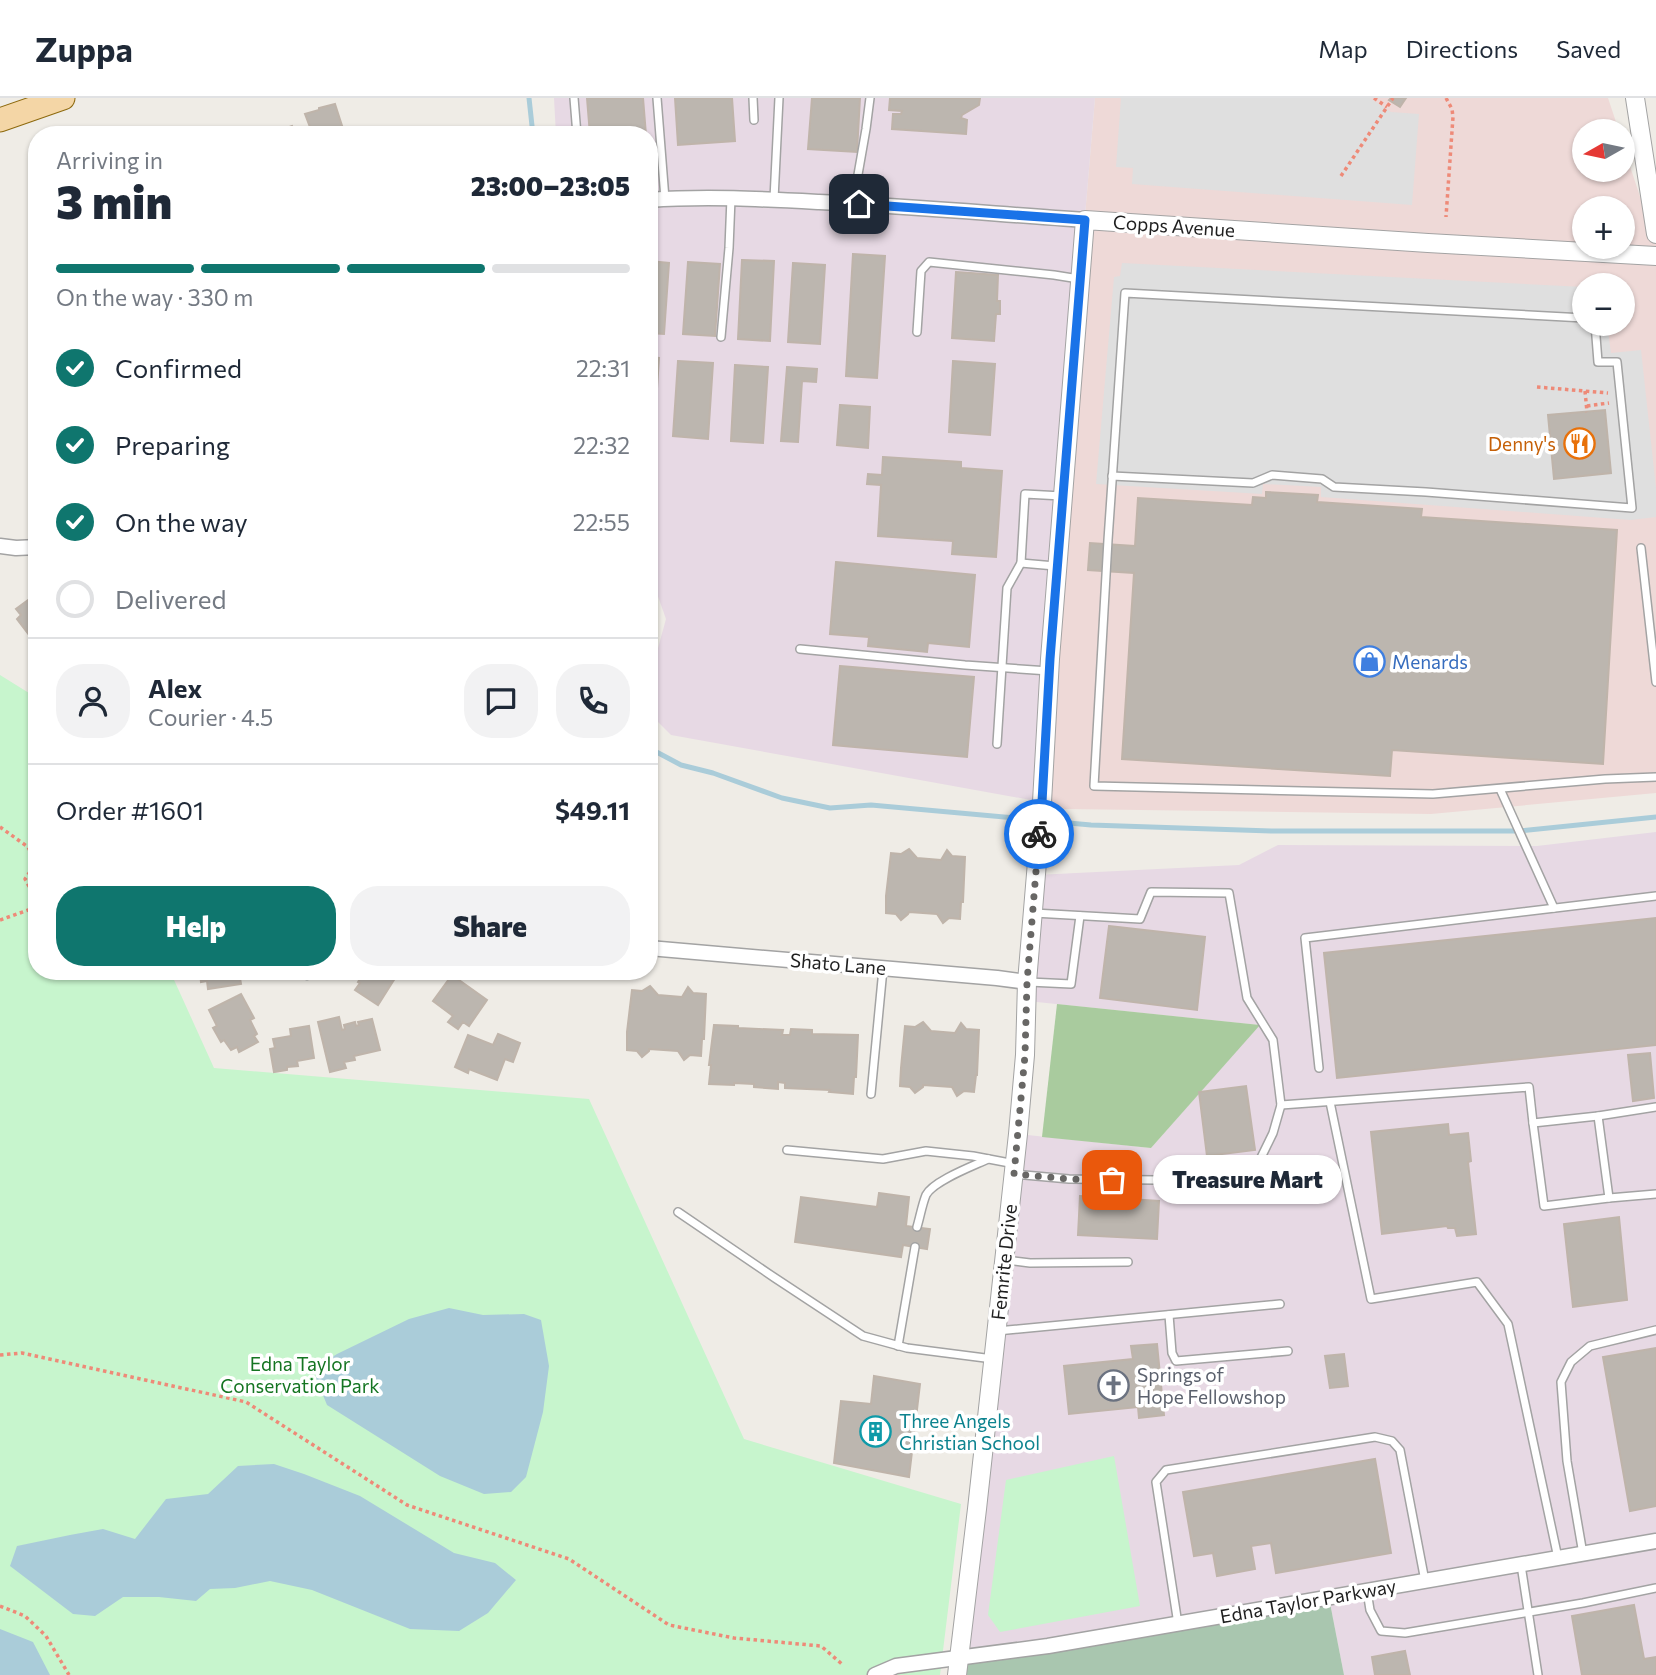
<!DOCTYPE html>
<meta charset="utf-8">
<style>
:root{--surface:#fff;--page:#f2f2f3;--text:#1f2937;--muted:#747a83;--line:#e0e1e3;--accent:#0f766e}
body{margin:0;font-family:Commissioner,sans-serif;background:var(--page);color:var(--text);height:100vh;display:flex;flex-direction:column;font-size:26px;white-space:nowrap}
*{box-sizing:border-box;margin:0}
p{font-size:23px;color:var(--muted)}
.icon{flex:none;width:38px;height:38px;fill:none;stroke:currentColor;stroke-width:2;stroke-linecap:round;stroke-linejoin:round}
.map{position:relative;flex:1;overflow:hidden}
.sheet{position:absolute;left:28px;top:28px;width:630px;height:854px;display:flex;flex-direction:column;background:var(--surface);border-radius:28px;box-shadow:0 2px 5px #0004}
.sheet>*{flex:none}
.needle{width:46px;rotate:261deg}
.buttons{position:absolute;left:1572px;top:21px;display:grid;gap:14px}
.buttons a{display:grid;place-items:center;width:63px;height:63px;border-radius:50%;background:var(--surface);box-shadow:0 2px 5px #0004;font-size:35px}
.pin{position:absolute;display:grid;place-items:center;width:60px;height:60px;color:#fff;margin:-30px;border-radius:14px;box-shadow:0 4px 10px #0006}
.courier{position:absolute;display:grid;place-items:center;width:70px;height:70px;margin:-35px;border:5px solid #1a73e8;border-radius:50%;background:#fff;color:#222;box-shadow:0 2px 9px #0007}
.bubble{position:absolute;height:49px;border-radius:24px;background:var(--surface);box-shadow:0 2px 5px #0004;font-size:23px;font-weight:800;line-height:49px;text-align:center}
.head em{font-style:normal;font-weight:800}
.head div{display:flex;flex-direction:column-reverse}
.head{display:flex;align-items:center;justify-content:space-between;height:119px;padding:0 28px}
h1{font-size:46px;font-weight:800;line-height:52px}
.bar{display:grid;grid-template-columns:repeat(4,1fr);gap:10px 7px;align-content:center;height:84px;padding:0 28px}
.bar i{height:9px;border-radius:5px;background:var(--line)}
.bar .active{background:var(--accent)}
.bar p{grid-column:span 4}
.line{display:flex;align-items:center;gap:18px;padding:0 28px;border-top:2px solid var(--line)}
.line div{flex:1}
.round{display:grid;place-items:center;flex:none;width:74px;height:74px;border-radius:28px;background:var(--page)}
ol{padding:0 28px;list-style:none}
li{display:flex;align-items:center;gap:21px;height:77px}
li p{margin-inline-start:auto}
li .icon{padding:7px;border-radius:50%;background:var(--accent);color:#fff;stroke-width:4}
li:last-child{color:var(--muted)}
li i{width:38px;height:38px;border:4px solid var(--line);border-radius:50%}
.cta{display:flex;gap:14px;margin-top:auto;padding:14px 28px}
.cta a{flex:1;height:80px;border-radius:28px;background:var(--accent);color:#fff;font-size:28px;font-weight:800;line-height:80px;text-align:center}
.cta a+a{background:var(--page);color:var(--text)}
header{display:flex;align-items:center;gap:42px;box-sizing:border-box;height:98px;padding:0 35px;background:var(--surface);border-bottom:2px solid var(--line)}
header strong{font-size:33px}
nav{display:flex;gap:38px;margin-inline-start:auto;font-size:24px}
.map>svg:first-child{display:block}
.commercial{fill:#eed9d7;fill-rule:evenodd}
.industrial{fill:#e7d9e4}
.forest{fill:#a9cb9e}
.cemetery{fill:#a9c6af}
.park{fill:#c7f5cd}
.parking{fill:#dfdfdf}
.water{fill:#aaccd9}
.lines{fill:none;stroke-linecap:round;stroke-linejoin:round}
.stream{stroke:#aaccd9;stroke-width:5}
.building{fill:#bcb6af;stroke:#bfb4aa;stroke-width:2}
.service-casing{stroke:#a3a3a3;stroke-width:10}
.minor-casing{stroke:#a3a3a3;stroke-width:17}
.tertiary-casing{stroke:#a3a3a3;stroke-width:20}
.primary-casing{stroke:#8d690d;stroke-width:25}
.path{stroke:#ee8a78;stroke-width:3.5;stroke-dasharray:3.5 3.5;stroke-linecap:butt}
.service{stroke:#fff;stroke-width:7}
.minor{stroke:#fff;stroke-width:14}
.tertiary{stroke:#fff;stroke-width:18}
.primary{stroke:#f4d6a6;stroke-width:23}
.done{stroke:#686765;stroke-width:7;stroke-dasharray:0 12.6}
.route{stroke:#1a73e8;stroke-width:9}
.labels{text-anchor:middle;stroke-width:7;stroke-linejoin:round;paint-order:stroke}
.street-label{font-size:19px;fill:#1f1f1f;stroke:#fff}
.food-label{font-size:19px;fill:#c56008;stroke:#fff;text-anchor:end}
.shop-label{font-size:19px;fill:#366cbe;stroke:#fff;text-anchor:start}
.park-label{font-size:19px;fill:#157522;stroke:#fff}
.worship-label{font-size:19px;fill:#5b616d;stroke:#fff;text-anchor:start}
.culture-label{font-size:19px;fill:#0d838f;stroke:#fff;text-anchor:start}
</style>
<header>
<strong>Zuppa</strong>
<nav><a>Map</a><a>Directions</a><a>Saved</a></nav>
</header>
<div class="map">
<svg width="1656" height="1577" viewBox="0 0 1656 1577">
<rect width="100%" height="100%" fill="#efece6"/>
<!-- commercial -->
<path class="commercial" d="M1095,0H1608L1619,33H1584V72H1622V44L1656,147V695L1431,716L1065,711L1042,704L1082,153ZM1584,110H1622V149H1584ZM1584,187H1622V226H1584Z"/>
<!-- industrial -->
<g class="industrial">
<polygon points="554,0 1095,0 1082,153 1042,704 671,637 649,615 649,583 666,521 649,473 649,37 556,37"/>
<polygon points="1656,734 1656,1577 1344,1577 1329,1500 959,1560 1018,1036 1151,1050 1259,927 1027,903 1036,777 1239,767 1278,747 1537,748"/>
</g>
<!-- forest -->
<polygon class="forest" points="1057,906 1260,927 1151,1050 1042,1039"/>
<!-- cemetery -->
<polygon class="cemetery" points="1329,1500 1344,1577 957,1577 959,1560"/>
<!-- park -->
<g class="park">
<polygon points="0,577 37,600 37,873 170,873 214,970 589,1001 744,1341 961,1406 940,1577 0,1577"/>
<polygon points="1114,1358 1140,1508 1000,1534 988,1517 1006,1382"/>
</g>
<!-- parking -->
<g class="parking">
<polygon points="1121,0 1370,0 1391,14 1419,16 1412,107 1132,86 1133,70 1116,69"/>
<polygon points="1122,165 1584,189 1584,226 1607,226 1611,255 1641,252 1656,390 1656,419 1631,422 1321,399 1321,389 1263,386 1262,396 1096,386 1114,179 1120,178"/>
</g>
<!-- water -->
<g class="water">
<polygon points="449,1210 483,1217 524,1216 541,1222 549,1268 543,1314 526,1379 511,1394 484,1396 440,1378 327,1307 316,1280 321,1266 337,1256 409,1221"/>
<polygon points="274,1366 304,1376 360,1398 454,1455 495,1465 516,1482 488,1515 459,1533 410,1531 312,1492 270,1483 235,1490 210,1491 196,1503 159,1499 123,1499 95,1518 73,1516 10,1468 17,1448 70,1437 103,1431 135,1441 166,1401 208,1396 238,1368"/>
<polygon points="0,1531 33,1544 50,1577 0,1577"/>
</g>
<g class="lines">
<!-- stream -->
<g class="stream">
<polyline points="529,0 533,37"/>
<polyline points="649,522 651,525 649,527"/>
<polyline points="649,650 681,667 713,675 782,700 830,710 871,707 1091,727 1271,733 1518,733 1656,719"/>
</g>
</g>
<!-- building -->
<g class="building">
<polygon points="587,0 643,0 646,37 590,37"/>
<polygon points="675,0 732,0 735,43 678,47"/>
<polygon points="812,0 860,0 857,54 808,51"/>
<polygon points="890,0 980,0 979,7 962,17 961,20 967,22 966,36 892,31 893,16 901,16 902,13 889,12"/>
<polygon points="1391,0 1406,0 1400,9 1389,2"/>
<polygon points="335,6 345,37 313,37 305,16 319,12 319,10"/>
<polygon points="292,28 296,37 273,37 272,35"/>
<polygon points="853,156 885,158 877,280 846,278"/>
<polygon points="742,162 774,163 770,243 738,241"/>
<polygon points="649,163 669,165 664,236 649,235"/>
<polygon points="688,164 720,166 715,238 683,236"/>
<polygon points="793,165 825,167 820,246 788,244"/>
<polygon points="956,174 998,177 997,203 1000,203 1000,216 996,216 994,243 952,240"/>
<polygon points="649,259 659,260 654,336 649,336"/>
<polygon points="678,263 713,265 708,341 673,338"/>
<polygon points="953,263 995,266 990,337 949,334"/>
<polygon points="735,267 768,269 763,345 731,343"/>
<polygon points="787,269 817,271 816,284 802,283 798,344 781,343"/>
<polygon points="840,307 870,309 868,350 837,347"/>
<polygon points="1605,312 1611,375 1554,381 1548,317"/>
<polygon points="883,359 961,364 961,370 1002,373 996,459 952,456 953,443 878,438 881,387 867,386 868,376 882,377"/>
<polygon points="1266,394 1318,397 1317,404 1422,411 1421,419 1617,432 1603,666 1392,652 1390,678 1122,661 1134,475 1088,472 1090,445 1135,448 1138,400 1252,407 1253,399 1266,400"/>
<polygon points="836,464 975,477 969,549 928,545 927,554 868,548 869,539 830,536"/>
<polygon points="32,499 37,505 37,539 33,542 17,521 21,517 16,511"/>
<polygon points="840,568 974,579 967,659 833,647"/>
<polygon points="649,570 656,571 653,633 649,632"/>
<polygon points="909,751 917,760 941,762 947,752 952,758 965,759 963,804 961,804 960,821 949,820 943,825 937,816 909,814 908,816 901,822 896,816 886,815 886,798 891,755 901,756"/>
<polygon points="1656,820 1656,947 1337,980 1324,855"/>
<polygon points="1109,828 1205,839 1197,912 1100,900"/>
<polygon points="200,873 239,874 241,886 208,891 207,883 201,884"/>
<polygon points="364,873 391,873 397,877 378,907 355,892 360,885 358,884 362,877 364,878 366,874"/>
<polygon points="452,877 487,902 469,928 463,924 458,931 448,924 453,918 433,903"/>
<polygon points="650,888 658,897 682,899 688,889 693,895 706,896 704,941 702,941 701,958 690,957 684,962 678,953 649,951 649,953 642,959 637,953 627,952 627,934 632,892 642,893"/>
<polygon points="241,896 254,920 250,922 257,936 254,938 258,944 239,954 237,949 231,952 224,942 221,944 213,930 217,928 209,912"/>
<polygon points="339,919 342,932 345,931 344,927 355,924 356,928 359,927 358,924 372,921 380,952 354,958 355,962 344,964 346,970 330,974 318,924"/>
<polygon points="923,924 931,933 955,935 961,925 966,931 979,932 977,977 976,977 974,994 964,993 957,998 952,989 923,987 923,989 915,995 910,989 900,988 901,970 905,928 915,929"/>
<polygon points="714,927 738,928 738,930 783,932 782,937 790,937 791,931 812,932 812,936 858,937 856,979 854,979 853,996 829,994 830,992 785,990 785,985 778,984 778,991 754,989 754,986 734,985 734,987 709,986 711,967 709,967"/>
<polygon points="309,928 314,960 297,963 298,968 287,969 287,972 274,974 270,951 275,950 273,941 291,938 290,931"/>
<polygon points="498,936 520,945 513,964 505,961 497,982 469,971 468,975 455,969 468,937 493,947"/>
<polygon points="1650,955 1654,1000 1633,1003 1628,957"/>
<polygon points="1246,988 1255,1052 1207,1058 1199,994"/>
<polygon points="1448,1026 1449,1037 1468,1035 1471,1063 1468,1064 1476,1136 1457,1138 1455,1130 1448,1130 1447,1128 1382,1136 1371,1034"/>
<polygon points="879,1095 909,1099 906,1128 930,1131 927,1151 903,1147 901,1159 795,1144 801,1099 877,1109"/>
<polygon points="1080,1098 1159,1103 1157,1141 1078,1137"/>
<polygon points="1619,1119 1627,1202 1573,1209 1564,1126"/>
<polygon points="1157,1246 1164,1317 1139,1320 1138,1309 1069,1316 1064,1268 1133,1261 1131,1248"/>
<polygon points="1656,1250 1656,1408 1630,1413 1603,1259"/>
<polygon points="1344,1256 1348,1288 1330,1290 1325,1258"/>
<polygon points="874,1278 920,1286 909,1379 834,1365 841,1303 871,1306"/>
<polygon points="1375,1361 1391,1455 1276,1475 1271,1445 1251,1448 1255,1471 1217,1478 1213,1455 1194,1458 1183,1394"/>
<polygon points="1634,1507 1644,1561 1656,1559 1656,1577 1582,1577 1572,1518"/>
<polygon points="1405,1553 1410,1577 1375,1577 1372,1559"/>
</g>
<g class="lines">
<defs>
<g id="service">
<polyline points="574,0 577,37"/>
<polyline points="657,0 665,101"/>
<polyline points="753,0 754,22"/>
<polyline points="774,101 779,0"/>
<polyline points="853,105 866,31 870,0"/>
<polyline points="1584,220 1125,195 1108,442 1094,688 1433,696 1605,681 1656,679"/>
<polyline points="917,234 921,173 929,164 1054,177 1079,181"/>
<polyline points="721,239 729,150 731,100"/>
<polyline points="1112,378 1253,385 1272,377 1322,381 1334,389 1426,394 1632,410 1617,264 1598,264 1595,226"/>
<polyline points="1641,450 1656,584"/>
<polyline points="1021,465 1055,468"/>
<polyline points="800,551 965,567 1049,573"/>
<polyline points="997,646 1007,490 1021,465 1025,396 1062,398"/>
<polyline points="1500,691 1554,810"/>
<polyline points="1034,815 1140,821 1151,794 1229,795 1247,900 1273,942 1281,1007 1529,989 1533,1025 1598,1018 1656,1009"/>
<polyline points="1029,884 1071,886 1080,818"/>
<polyline points="1319,970 1305,840 1656,798"/>
<polyline points="871,996 883,871"/>
<polyline points="1330,1004 1371,1201 1477,1184 1508,1226 1558,1460"/>
<polyline points="1598,1018 1609,1100 1656,1096"/>
<polyline points="1533,1025 1544,1108 1609,1100"/>
<polyline points="787,1052 883,1061 926,1053 973,1058 1015,1066"/>
<polyline points="1014,1076 1069,1081 1156,1082 1253,1076 1273,1035 1281,1007"/>
<polyline points="678,1114 775,1180 863,1238 907,1250 993,1261"/>
<path d="M917,1129C920,1119 922,1107 926,1097C933,1083 973,1068 988,1061"/>
<polyline points="1006,1162 1030,1165 1128,1164"/>
<polyline points="1169,1217 1172,1255 1176,1263 1288,1253"/>
<polyline points="997,1233 1280,1206"/>
<polyline points="898,1248 915,1149"/>
<polyline points="1583,1456 1567,1363 1561,1284 1571,1264 1590,1248 1656,1232"/>
<polyline points="1521,1467 1538,1577"/>
<polyline points="1367,1493 1370,1512 1381,1533 1405,1535 1583,1505 1656,1490"/>
<polyline points="1178,1526 1156,1384 1166,1372 1375,1339 1392,1343 1400,1352 1425,1483"/>
</g>
<g id="minor">
<path d="M649,102C706,98 762,101 819,104C908,108 996,116 1085,122"/>
<polyline points="0,448 16,450 37,449"/>
<polyline points="649,850 997,880 1027,884"/>
<polyline points="307,873 307,874"/>
<polyline points="875,1577 896,1568 1048,1548 1656,1443"/>
</g>
<g id="tertiary">
<polyline points="1635,0 1656,136"/>
<polyline points="957,1577 977,1411 1018,1036 1025,957 1027,884 1042,704 1050,561 1085,122 1428,145 1656,158"/>
</g>
<polyline id="primary" points="0,22 63,0"/>
</defs>
<!-- service casing -->
<use href="#service" class="service-casing"/>
<!-- minor casing -->
<use href="#minor" class="minor-casing"/>
<!-- tertiary casing -->
<use href="#tertiary" class="tertiary-casing"/>
<!-- primary casing -->
<use href="#primary" class="primary-casing"/>
<!-- path -->
<g class="path">
<polyline points="1374,0 1387,9"/>
<polyline points="1446,0 1452,11 1453,19 1446,119"/>
<polyline points="1341,78 1393,0"/>
<polyline points="1537,289 1608,295"/>
<polyline points="1585,293 1587,314"/>
<polyline points="1587,308 1609,305"/>
<polyline points="0,729 28,749 36,765 25,781 31,792 35,810"/>
<polyline points="0,822 34,810"/>
<polyline points="0,1257 22,1255 246,1304 407,1407 569,1461 669,1527 734,1540 821,1548 843,1567"/>
<polyline points="0,1508 25,1518 46,1538 69,1577"/>
</g>
<!-- service -->
<use href="#service" class="service"/>
<!-- minor -->
<use href="#minor" class="minor"/>
<!-- tertiary -->
<use href="#tertiary" class="tertiary"/>
<!-- primary -->
<use href="#primary" class="primary"/>
</g>
<g class="lines">
<!-- done -->
<polyline class="done" points="1039,736 1027,884 1025,957 1014,1076 1069,1081 1112,1082"/>
<!-- route -->
<polyline class="route" points="859,106 1085,122 1050,561 1042,704 1039,736"/>
</g>
<!-- icons -->
<defs>
<symbol id="restaurant-ring" viewBox="-11 -11 22 22"><circle r="9.5" fill="#fff" stroke="#e8710a" stroke-width="1.5"/><path d="M-5-6h1v4h1v-4h1v4h1v-4h1v5L-1.5 .5V6h-2V.5L-5-1ZM5-6V6H3V1.5H1.5Q1.5-4 5-6Z" fill="#e8710a"/></symbol>
<symbol id="shop-ring" viewBox="-11 -11 22 22"><circle r="9.5" fill="#fff" stroke="#3f7fe0" stroke-width="1.5"/><path d="M-5-2.5h2.3a2.7 3.5 0 0 1 5.4 0H5L5.5 6h-11ZM-1.5-2.5h3a1.5 2.3 0 0 0-3 0Z" fill="#3f7fe0"/></symbol>
<symbol id="church-ring" viewBox="-11 -11 22 22"><circle r="9.5" fill="#fff" stroke="#6b7280" stroke-width="1.5"/><path d="M-1.2-6h2.4v3.5h3.3v2.4h-3.3V6h-2.4V-.1h-3.3v-2.4h3.3Z" fill="#6b7280"/></symbol>
<symbol id="building-ring" viewBox="-11 -11 22 22"><circle r="9.5" fill="#fff" stroke="#0f9aa8" stroke-width="1.5"/><path d="M-4-6H4V6H1V3H-1V6H-4ZM-2.5-4.3h1.7v1.8h-1.7ZM.8-4.3h1.7v1.8H.8ZM-2.5-1h1.7V.8h-1.7ZM.8-1h1.7V.8H.8Z" fill="#0f9aa8"/></symbol>
</defs>
<g fill-rule="evenodd">
<use href="#restaurant-ring" x="1562" y="328" width="35" height="35"/>
<use href="#shop-ring" x="1352" y="546" width="35" height="35"/>
<use href="#church-ring" x="1096" y="1270" width="35" height="35"/>
<use href="#building-ring" x="858" y="1316" width="35" height="35"/>
</g>
<g class="labels">
<!-- street labels -->
<g class="street-label">
<text transform="translate(1174 128) rotate(4)" y="7">Copps Avenue</text>
<text transform="translate(838 866) rotate(5)" y="7">Shato Lane</text>
<text transform="translate(1004 1164) rotate(-84)" y="7">Femrite Drive</text>
<text transform="translate(1308 1503) rotate(-10)" y="7">Edna Taylor Parkway</text>
</g>
<!-- food labels -->
<g class="food-label">
<text x="1556" y="353">Denny's</text>
</g>
<!-- shop labels -->
<g class="shop-label">
<text x="1392" y="571">Menards</text>
</g>
<!-- park labels -->
<g class="park-label">
<text x="300" y="1273">Edna Taylor<tspan x="300" dy="22">Conservation Park</tspan></text>
</g>
<!-- worship labels -->
<g class="worship-label">
<text x="1137" y="1284">Springs of<tspan x="1137" dy="22">Hope Fellowshop</tspan></text>
</g>
<!-- culture labels -->
<g class="culture-label">
<text x="899" y="1330">Three Angels<tspan x="899" dy="22">Christian School</tspan></text>
</g>
</g>
</svg>
<div class="buttons">
<a><svg class="needle" viewBox="-14 -14 28 28"><path d="M0-13l5 13h-10z" fill="#e53935"/><path d="M0 13l5-13h-10z" fill="#747a83"/></svg></a>
<a>+</a>
<a>−</a>
</div>
<div class="pin" style="left:1112px;top:1082px;background:#ea580c"><svg class="icon" aria-label="bag" viewBox="0 0 24 24"><path d="M5 8h14l-1 12H6zM9 8a3 3 0 0 1 6 0"/></svg></div>
<div class="pin" style="left:859px;top:106px;background:#1f2937"><svg class="icon" aria-label="home" viewBox="0 0 24 24"><path d="M3 11l9-7 9 7M6 9v11h12V9"/></svg></div>
<div class="courier" style="left:1039px;top:736px"><svg class="icon" aria-label="bike" viewBox="0 0 24 24"><circle cx="6" cy="16" r="4"/><circle cx="18" cy="16" r="4"/><path d="M6 16l4-8h5l3 8M10 8l3 8H6M13 5h3"/></svg></div>
<div class="bubble" style="left:1153px;top:1057px;width:189px">Treasure Mart</div>
<section class="sheet">
<div class="head"><div><h1>3 min</h1><p>Arriving in</p></div><em>23:00–23:05</em></div>
<div class="bar"><i class="active"></i><i class="active"></i><i class="active"></i><i></i><p>On the way · 330 m</p></div>
<ol>
<li><svg class="icon" aria-label="check" viewBox="0 0 24 24"><path d="M5 12l5 5 9-10"/></svg>Confirmed<p>22:31</p></li>
<li><svg class="icon" aria-label="check" viewBox="0 0 24 24"><path d="M5 12l5 5 9-10"/></svg>Preparing<p>22:32</p></li>
<li><svg class="icon" aria-label="check" viewBox="0 0 24 24"><path d="M5 12l5 5 9-10"/></svg>On the way<p>22:55</p></li>
<li><i></i>Delivered</li>
</ol>
<div class="line" style="height:126px"><a class="round"><svg class="icon" aria-label="person" viewBox="0 0 24 24"><circle cx="12" cy="8" r="4"/><path d="M4 21q1-7 8-7t8 7"/></svg></a><div><b>Alex</b><p>Courier · 4.5</p></div><a class="round"><svg class="icon" aria-label="chat" viewBox="0 0 24 24"><path d="M4 5h16v11H9l-5 4z"/></svg></a><a class="round"><svg class="icon" aria-label="phone" viewBox="0 0 24 24"><path d="M5 4h4l2 5-3 2q2 4 5 5l2-3 5 2v4C11 20 4 13 5 4z"/></svg></a></div>
<div class="line" style="height:91px"><div>Order #1601</div><b>$49.11</b></div>
<div class="cta"><a>Help</a><a>Share</a></div>
</section>
</div>
